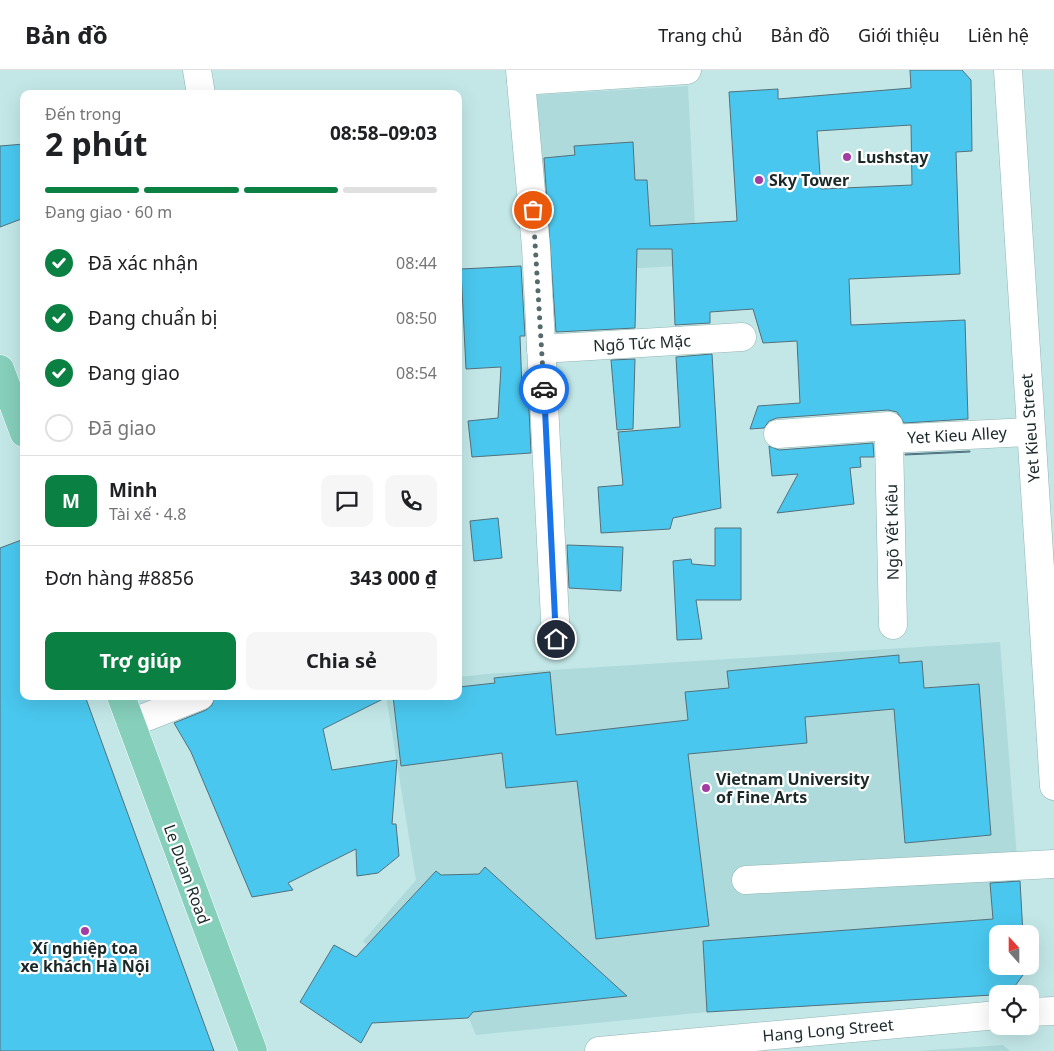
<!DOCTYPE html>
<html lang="vi">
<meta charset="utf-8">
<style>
:root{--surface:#fff;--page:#f6f6f6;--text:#202124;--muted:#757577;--line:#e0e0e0;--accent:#0b8043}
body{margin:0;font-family:"Noto Sans",sans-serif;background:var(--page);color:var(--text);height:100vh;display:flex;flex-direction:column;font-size:19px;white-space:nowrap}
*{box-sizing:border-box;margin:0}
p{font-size:16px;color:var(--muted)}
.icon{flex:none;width:28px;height:28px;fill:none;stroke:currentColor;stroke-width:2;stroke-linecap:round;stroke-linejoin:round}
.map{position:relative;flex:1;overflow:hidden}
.side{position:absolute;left:20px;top:20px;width:442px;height:610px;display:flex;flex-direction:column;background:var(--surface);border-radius:10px;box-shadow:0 5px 20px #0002}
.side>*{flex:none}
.needle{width:32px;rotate:339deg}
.fabs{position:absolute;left:989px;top:855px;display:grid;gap:10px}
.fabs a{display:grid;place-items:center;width:50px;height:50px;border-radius:10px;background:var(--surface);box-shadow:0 5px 20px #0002;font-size:25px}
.pin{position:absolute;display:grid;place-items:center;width:42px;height:42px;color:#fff;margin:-21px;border:2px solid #fff;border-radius:50%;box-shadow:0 1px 5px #0007}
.courier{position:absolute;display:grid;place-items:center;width:50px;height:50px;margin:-25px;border:4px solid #1a73e8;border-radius:50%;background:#fff;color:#222;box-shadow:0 1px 6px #0007}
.head em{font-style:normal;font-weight:700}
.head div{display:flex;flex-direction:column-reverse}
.head{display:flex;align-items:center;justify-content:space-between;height:85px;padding:0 25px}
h1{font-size:32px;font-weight:700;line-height:38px}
.bar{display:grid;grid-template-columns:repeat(4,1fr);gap:8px 5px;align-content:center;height:60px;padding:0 25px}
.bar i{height:6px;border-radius:4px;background:var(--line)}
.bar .current{background:var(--accent)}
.bar p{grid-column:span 4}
.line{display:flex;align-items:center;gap:12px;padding:0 25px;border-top:1px solid var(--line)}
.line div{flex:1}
.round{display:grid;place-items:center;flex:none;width:52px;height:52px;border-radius:10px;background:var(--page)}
ol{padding:0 25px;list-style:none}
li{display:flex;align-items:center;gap:15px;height:55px}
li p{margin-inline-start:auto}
li .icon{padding:5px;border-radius:50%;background:var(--accent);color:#fff;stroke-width:4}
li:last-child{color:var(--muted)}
li i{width:28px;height:28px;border:2px solid var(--line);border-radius:50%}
.action{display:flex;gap:10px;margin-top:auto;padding:10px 25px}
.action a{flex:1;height:58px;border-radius:10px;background:var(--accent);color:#fff;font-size:20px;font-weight:700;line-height:58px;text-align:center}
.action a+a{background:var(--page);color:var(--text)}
header{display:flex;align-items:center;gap:30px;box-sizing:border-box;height:70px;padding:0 25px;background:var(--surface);border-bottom:1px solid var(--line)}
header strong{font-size:24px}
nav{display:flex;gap:28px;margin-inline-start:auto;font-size:18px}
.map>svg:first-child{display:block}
.built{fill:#aedadb}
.building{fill:#4ac7ee;stroke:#54707a;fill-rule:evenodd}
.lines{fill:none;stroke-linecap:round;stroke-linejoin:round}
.minor-casing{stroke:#92b4b4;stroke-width:29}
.major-casing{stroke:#fff;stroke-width:29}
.minor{stroke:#fff;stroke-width:28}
.major{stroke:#85cfbb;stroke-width:28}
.done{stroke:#556b6b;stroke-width:5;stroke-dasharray:0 9}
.route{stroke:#1a73e8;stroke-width:6}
.poi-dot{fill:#a13da3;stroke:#fff;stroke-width:2}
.labels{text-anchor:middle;stroke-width:4.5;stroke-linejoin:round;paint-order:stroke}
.poi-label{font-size:16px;font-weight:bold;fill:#1a2828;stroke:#fff;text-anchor:start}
.street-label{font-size:16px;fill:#1a2828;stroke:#fff}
</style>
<header>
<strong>Bản đồ</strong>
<nav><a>Trang chủ</a><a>Bản đồ</a><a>Giới thiệu</a><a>Liên hệ</a></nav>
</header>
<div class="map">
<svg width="1054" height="981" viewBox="0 0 1054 981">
<rect width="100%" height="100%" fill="#c3e7e7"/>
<!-- built -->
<g class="built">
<polygon points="688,16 697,195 546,203 535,25"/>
<polygon points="1000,572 1023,864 998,864 997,925 707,942 476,965 458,922 418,923 363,871 416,810 386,626 459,626 459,607 487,604"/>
<polygon points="1003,975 1010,981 917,981"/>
</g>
<!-- building -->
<g class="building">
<path d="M910,0H962L971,10L972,81L956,82L960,204L849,209L851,255L965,250L968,349L904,353L897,342L888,340L777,348L769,351L764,358L750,359L758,336L800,333L797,271L763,273L753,239L710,242V253L675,255L672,179H637L635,258L556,262L544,88L575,85L574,76L633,72L635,110H647L650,156L737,151L729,22L778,19V29L911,18ZM911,55L912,115L821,119L817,61Z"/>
<polygon points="24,74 24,148 0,157 0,76"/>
<polygon points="521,196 525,266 520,266 522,319 528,318 531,383 472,387 468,351 498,348 501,297 466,299 461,199"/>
<polygon points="712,284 721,438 673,448 670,459 601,463 598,417 623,415 618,362 680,357 676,287"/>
<polygon points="635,289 633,359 617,360 611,290"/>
<polygon points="873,373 874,387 860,387 861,397 850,398 854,434 777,443 798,404 772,406 769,376 779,380"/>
<polygon points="970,381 970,382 905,385 905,384"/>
<polygon points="498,448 502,488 474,491 470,451"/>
<polygon points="715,458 741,458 741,530 696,530 702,569 677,570 673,491 691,489 692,494 715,496"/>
<polygon points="24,469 24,626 85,626 214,981 0,981 0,478"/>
<polygon points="567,475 623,477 621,521 569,518"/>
<polygon points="899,585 899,593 922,591 924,618 979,614 991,765 905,773 894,639 805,647 807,673 688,684 709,856 596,869 577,711 506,718 502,683 401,696 393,626 459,626 459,617 495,613 494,608 550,602 556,665 688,650 685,622 729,618 727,601"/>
<polygon points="215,626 389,626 323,659 332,700 397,690 392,754 396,754 399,786 378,803 357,806 356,779 288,813 293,820 252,827 191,682 174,653 206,640 212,635"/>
<polygon points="485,797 627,926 473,942 468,948 372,953 361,973 300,932 334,875 356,887 436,801 441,805 479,804"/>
<polygon points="1020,811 1023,864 998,864 998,896 1026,896 1026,901 1009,924 707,942 703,871 993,849 990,813"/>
</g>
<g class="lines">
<defs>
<g id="minor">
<polyline points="197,0 201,24"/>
<polyline points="520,0 536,177 556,569"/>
<polyline points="1008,0 1054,716"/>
<polyline points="521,11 687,0"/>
<polyline points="541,279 742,267"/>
<polyline points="778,364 889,356 889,369 1030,362"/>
<polyline points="889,369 893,555"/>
<polyline points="131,653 200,626"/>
<polyline points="746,810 1054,794"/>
<polyline points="1030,942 1054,941"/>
<polyline points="599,981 998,945"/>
</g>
<g id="major">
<polyline points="0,299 24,363"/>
<polyline points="121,626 253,981"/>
</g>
</defs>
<!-- minor casing -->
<use href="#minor" class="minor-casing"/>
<!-- major casing -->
<use href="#major" class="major-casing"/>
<!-- minor -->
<use href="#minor" class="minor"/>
<!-- major -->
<use href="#major" class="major"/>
</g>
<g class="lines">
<!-- done -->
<polyline class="done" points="533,140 544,319"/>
<!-- route -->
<polyline class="route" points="544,319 556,569"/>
</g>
<!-- markers -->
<g class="poi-dot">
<circle cx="847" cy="87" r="5"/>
<circle cx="759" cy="110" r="5"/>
<circle cx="706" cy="718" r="5"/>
<circle cx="85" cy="861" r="5"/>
</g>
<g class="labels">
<!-- poi labels -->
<g class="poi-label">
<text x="857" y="93">Lushstay</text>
<text x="769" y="116">Sky Tower</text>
<text x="716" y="715">Vietnam University<tspan x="716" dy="18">of Fine Arts</tspan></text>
<text x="85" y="884" text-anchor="middle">Xí nghiệp toa<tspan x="85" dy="18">xe khách Hà Nội</tspan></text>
</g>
<!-- street labels -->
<g class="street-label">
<text transform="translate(642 273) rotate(-3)" y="6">Ngõ Tức Mặc</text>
<text transform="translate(1030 358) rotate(-94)" y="6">Yet Kieu Street</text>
<text transform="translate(957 365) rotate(-3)" y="6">Yet Kieu Alley</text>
<text transform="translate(892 462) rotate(-91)" y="6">Ngõ Yết Kiêu</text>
<text transform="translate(187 804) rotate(70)" y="6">Le Duan Road</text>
<text transform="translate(828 960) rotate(-5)" y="6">Hang Long Street</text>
</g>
</g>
</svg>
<div class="fabs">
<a><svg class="needle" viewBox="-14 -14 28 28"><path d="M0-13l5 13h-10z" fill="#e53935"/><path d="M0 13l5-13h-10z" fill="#757577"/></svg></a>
<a><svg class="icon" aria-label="locate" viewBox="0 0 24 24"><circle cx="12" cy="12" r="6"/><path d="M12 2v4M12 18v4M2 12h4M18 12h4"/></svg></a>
</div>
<div class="pin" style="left:533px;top:140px;background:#ea580c"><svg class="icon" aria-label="bag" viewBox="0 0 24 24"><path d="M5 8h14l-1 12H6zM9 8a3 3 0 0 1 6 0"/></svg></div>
<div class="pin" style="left:556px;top:569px;background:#1f2937"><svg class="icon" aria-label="home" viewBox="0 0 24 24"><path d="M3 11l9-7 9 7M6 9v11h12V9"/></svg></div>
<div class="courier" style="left:544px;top:319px"><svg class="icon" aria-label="car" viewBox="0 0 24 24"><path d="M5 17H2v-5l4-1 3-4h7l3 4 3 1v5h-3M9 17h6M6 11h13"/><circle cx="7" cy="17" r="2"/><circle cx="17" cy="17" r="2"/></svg></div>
<section class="side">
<div class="head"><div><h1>2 phút</h1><p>Đến trong</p></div><em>08:58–09:03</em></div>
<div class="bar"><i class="current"></i><i class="current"></i><i class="current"></i><i></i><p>Đang giao · 60 m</p></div>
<ol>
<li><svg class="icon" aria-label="check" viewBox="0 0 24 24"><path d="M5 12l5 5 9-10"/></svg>Đã xác nhận<p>08:44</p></li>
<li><svg class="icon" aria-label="check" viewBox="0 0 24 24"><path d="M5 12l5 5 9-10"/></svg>Đang chuẩn bị<p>08:50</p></li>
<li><svg class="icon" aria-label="check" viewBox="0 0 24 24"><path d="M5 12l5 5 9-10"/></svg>Đang giao<p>08:54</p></li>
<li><i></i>Đã giao</li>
</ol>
<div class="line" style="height:90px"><b class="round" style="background:var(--accent);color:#fff">M</b><div><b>Minh</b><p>Tài xế · 4.8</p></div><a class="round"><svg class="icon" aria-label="chat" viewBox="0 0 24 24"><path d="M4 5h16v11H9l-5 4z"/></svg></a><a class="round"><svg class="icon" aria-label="phone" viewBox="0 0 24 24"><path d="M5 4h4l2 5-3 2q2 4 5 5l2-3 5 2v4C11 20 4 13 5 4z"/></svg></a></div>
<div class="line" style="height:65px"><div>Đơn hàng #8856</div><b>343 000 ₫</b></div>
<div class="action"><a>Trợ giúp</a><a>Chia sẻ</a></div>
</section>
</div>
